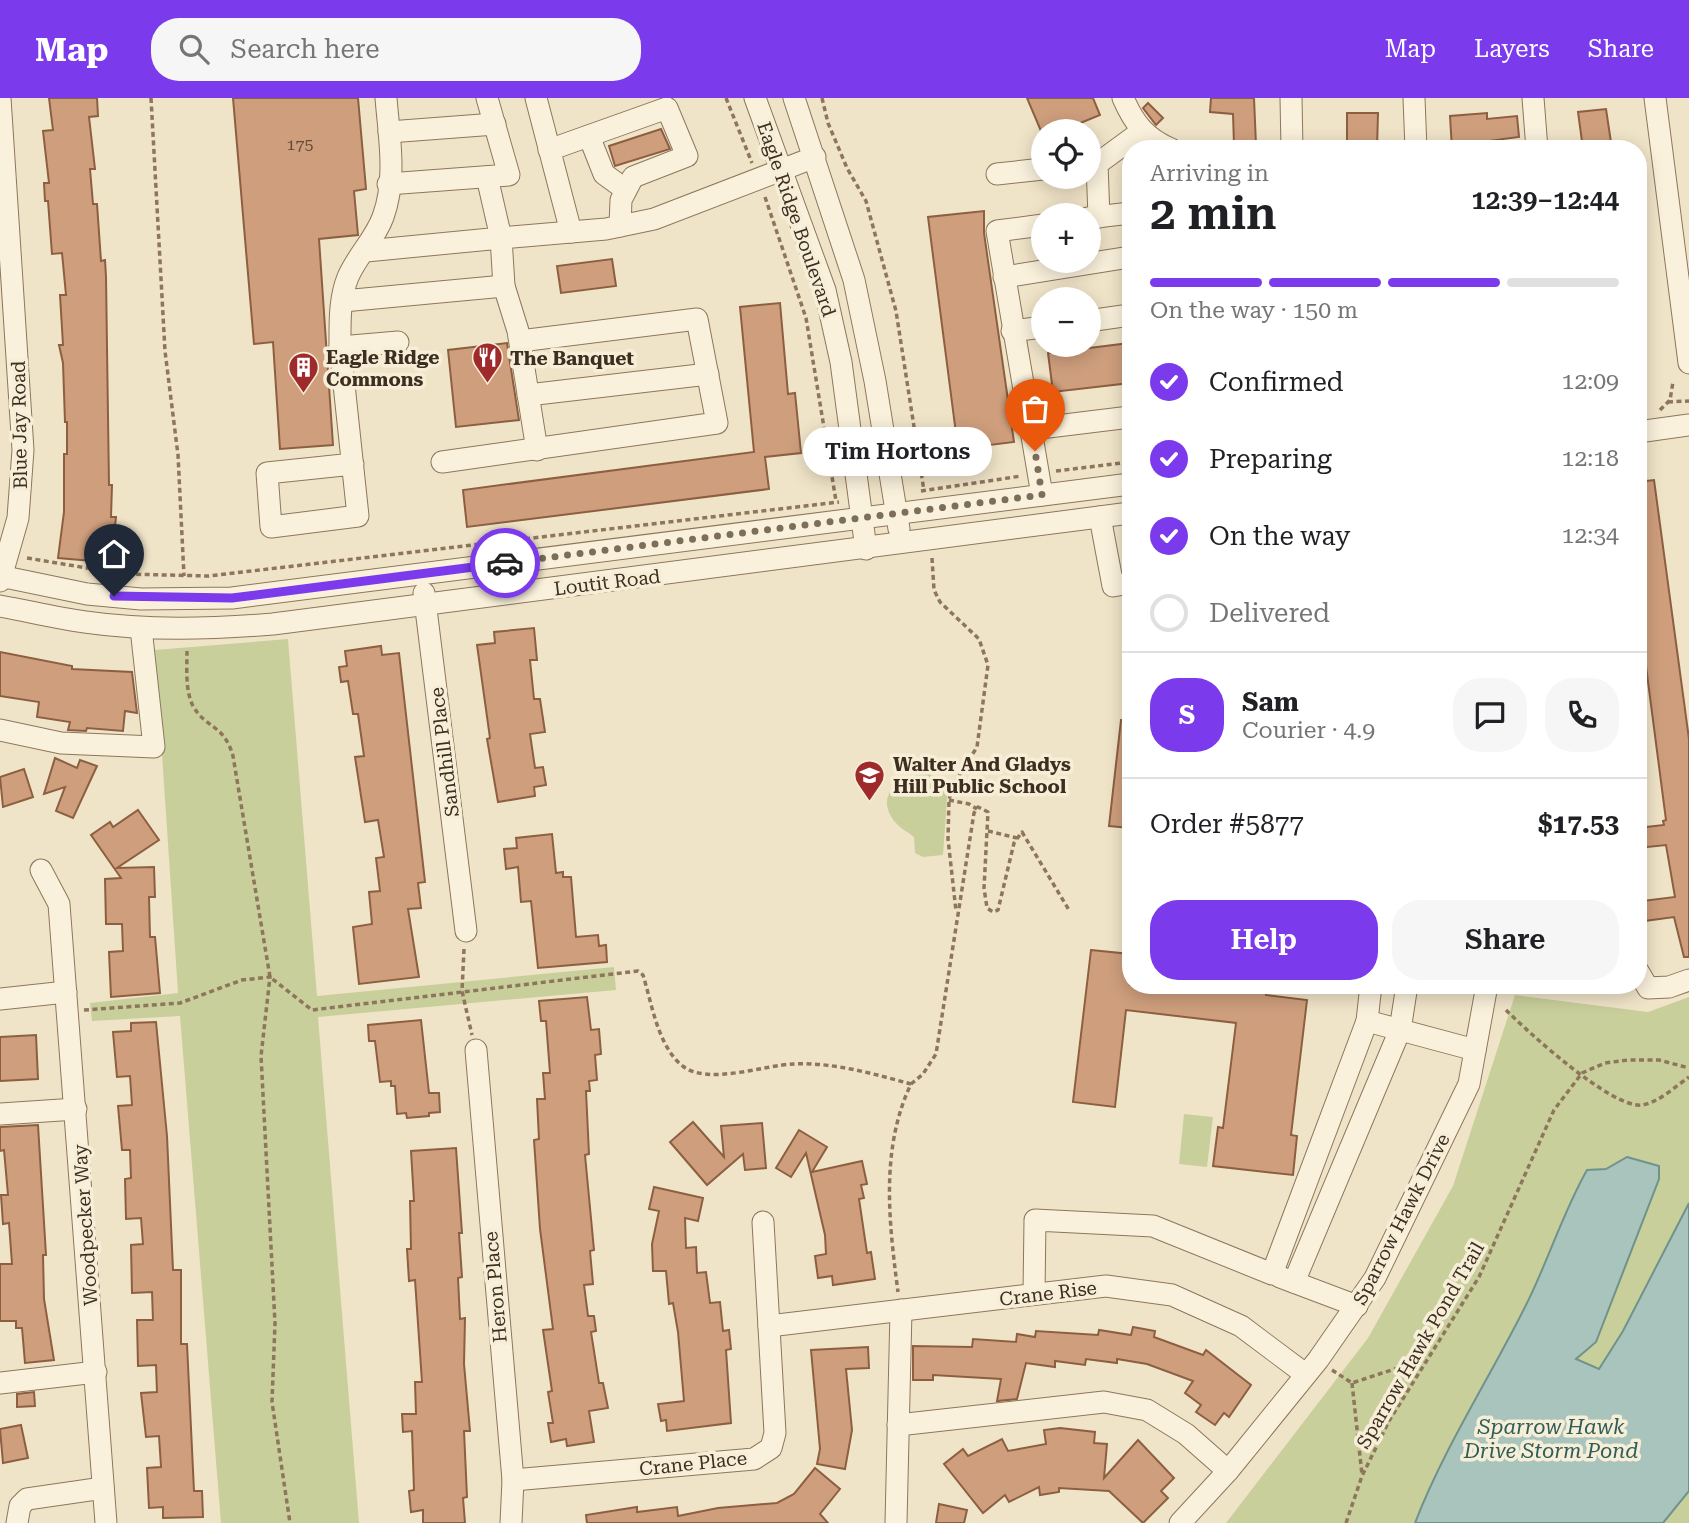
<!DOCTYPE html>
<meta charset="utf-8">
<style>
:root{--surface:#fff;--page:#f6f6f6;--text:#202124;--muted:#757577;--line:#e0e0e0;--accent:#7c3aed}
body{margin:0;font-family:"Roboto Serif",serif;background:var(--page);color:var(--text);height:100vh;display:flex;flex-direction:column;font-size:26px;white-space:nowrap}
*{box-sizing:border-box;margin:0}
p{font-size:23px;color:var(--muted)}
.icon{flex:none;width:38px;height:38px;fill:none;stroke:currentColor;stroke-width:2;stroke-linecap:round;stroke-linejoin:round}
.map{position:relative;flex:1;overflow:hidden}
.panel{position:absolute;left:1122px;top:42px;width:525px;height:854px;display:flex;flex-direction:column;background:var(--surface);border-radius:28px;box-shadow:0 4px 18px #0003}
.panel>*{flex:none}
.fabs{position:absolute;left:1031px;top:21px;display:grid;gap:14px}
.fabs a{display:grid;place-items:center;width:70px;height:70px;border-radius:50%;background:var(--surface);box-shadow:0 4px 18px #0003;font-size:35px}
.pin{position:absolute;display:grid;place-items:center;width:60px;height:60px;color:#fff;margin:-72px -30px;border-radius:50% 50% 50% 0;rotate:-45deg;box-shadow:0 0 7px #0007}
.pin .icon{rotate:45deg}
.courier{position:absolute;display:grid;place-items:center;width:70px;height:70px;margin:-35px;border:5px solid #7c3aed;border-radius:50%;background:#fff;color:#222;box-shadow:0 2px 9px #0007}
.bubble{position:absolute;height:49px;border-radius:24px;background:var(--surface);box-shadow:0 4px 18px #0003;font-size:23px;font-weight:600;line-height:49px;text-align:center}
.head em{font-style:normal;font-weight:600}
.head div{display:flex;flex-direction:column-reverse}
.head{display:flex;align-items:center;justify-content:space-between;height:119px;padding:0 28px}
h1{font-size:46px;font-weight:600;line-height:52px}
.bar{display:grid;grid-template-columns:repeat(4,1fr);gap:10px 7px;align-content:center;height:84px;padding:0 28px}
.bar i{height:9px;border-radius:5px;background:var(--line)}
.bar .current{background:var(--accent)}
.bar p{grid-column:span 4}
.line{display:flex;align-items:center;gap:18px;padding:0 28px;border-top:2px solid var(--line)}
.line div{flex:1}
.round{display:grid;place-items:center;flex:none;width:74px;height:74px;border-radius:28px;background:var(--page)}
ol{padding:0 28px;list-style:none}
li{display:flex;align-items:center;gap:21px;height:77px}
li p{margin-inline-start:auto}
li .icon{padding:7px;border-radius:50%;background:var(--accent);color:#fff;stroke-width:4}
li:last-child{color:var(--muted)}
li i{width:38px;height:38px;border:4px solid var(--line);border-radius:50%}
.cta{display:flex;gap:14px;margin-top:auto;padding:14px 28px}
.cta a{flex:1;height:80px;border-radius:28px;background:var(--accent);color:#fff;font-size:28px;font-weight:600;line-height:80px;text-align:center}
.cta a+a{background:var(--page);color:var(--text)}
header{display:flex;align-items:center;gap:42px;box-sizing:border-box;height:98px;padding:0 35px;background:var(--accent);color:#fff}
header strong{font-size:33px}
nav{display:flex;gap:38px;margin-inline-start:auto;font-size:24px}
.search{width:490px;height:63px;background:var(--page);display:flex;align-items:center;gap:18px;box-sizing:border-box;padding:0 24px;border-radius:28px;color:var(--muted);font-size:26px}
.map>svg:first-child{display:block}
.green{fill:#c9cf9b}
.water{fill:#a9c4bc;stroke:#6f938a;stroke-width:2}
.building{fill:#cf9f7d;stroke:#8d5f41;stroke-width:2}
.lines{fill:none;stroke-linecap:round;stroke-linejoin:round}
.minor-casing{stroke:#8d765c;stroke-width:23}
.path{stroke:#8d765c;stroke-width:3.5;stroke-dasharray:5 3.5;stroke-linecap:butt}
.minor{stroke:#faf1dc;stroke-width:21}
.done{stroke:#7c6e5b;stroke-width:7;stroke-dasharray:0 12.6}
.route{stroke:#7c3aed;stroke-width:9}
.labels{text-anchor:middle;stroke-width:7;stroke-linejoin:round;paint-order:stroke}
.number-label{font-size:16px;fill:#624a37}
.street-label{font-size:19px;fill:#3d2e20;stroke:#f7eed8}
.poi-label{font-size:19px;font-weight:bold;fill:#3d2e20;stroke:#f7eed8;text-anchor:start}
.water-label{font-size:21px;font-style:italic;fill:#2f5d5a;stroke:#f7eed8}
</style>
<header>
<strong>Map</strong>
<div class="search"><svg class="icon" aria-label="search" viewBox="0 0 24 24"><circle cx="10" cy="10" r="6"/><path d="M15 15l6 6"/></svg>Search here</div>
<nav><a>Map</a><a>Layers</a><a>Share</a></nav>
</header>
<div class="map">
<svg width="1689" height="1425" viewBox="0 0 1689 1425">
<rect width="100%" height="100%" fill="#f0e4c8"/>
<!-- green -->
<g class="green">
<polygon points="288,541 317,898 614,869 616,892 318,919 359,1425 221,1425 180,918 92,923 90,905 178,895 155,552"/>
<path d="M929,676L948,686L943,757L923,759L915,755L914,739C908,734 901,731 896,725C872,697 901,676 929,676Z"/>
<polygon points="1515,897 1648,914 1689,899 1689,1425 1226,1425 1368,1240 1453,1088"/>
<polygon points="1184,1016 1213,1019 1207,1069 1179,1066"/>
</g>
<!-- water -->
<path class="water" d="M1627,1059L1659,1068V1081L1596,1244L1576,1261L1599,1271L1623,1233L1689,1105V1393L1663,1425H1415C1444,1350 1489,1281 1525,1209C1548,1164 1562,1116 1587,1072L1606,1071Z"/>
<!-- building -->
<g class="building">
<polygon points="49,0 97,0 98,18 89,19 95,71 90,71 93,106 97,106 101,163 105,162 106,179 109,387 112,387 111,419 116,419 114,438 106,437 104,464 58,460 64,414 64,356 67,356 67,324 65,324 63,265 59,247 63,247 60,197 66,197 62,155 52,156 48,103 45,103 44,85 49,85 43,33 53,32"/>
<polygon points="233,0 358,0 366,91 354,93 358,137 319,141 333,347 280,351 273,244 254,246"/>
<polygon points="1027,0 1093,0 1100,17 1061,33 1041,33"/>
<polygon points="1211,0 1254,0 1256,47 1234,47 1233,16 1210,14"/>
<polygon points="1148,5 1163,20 1156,27 1143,10"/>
<polygon points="1606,11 1612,51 1583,51 1578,14"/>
<polygon points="1347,15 1378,15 1377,51 1347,51"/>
<polygon points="1487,15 1487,21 1517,18 1519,39 1488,43 1489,51 1452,51 1450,18"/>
<polygon points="661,31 670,51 615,68 609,48"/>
<polygon points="984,113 984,135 1014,344 958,351 928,119"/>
<polygon points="612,161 616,188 561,195 557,168"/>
<polygon points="780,205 788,296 795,295 801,355 765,359 769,391 467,429 463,392 754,354 740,209"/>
<polygon points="507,245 519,322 456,329 448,252"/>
<polygon points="1130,245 1130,285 1053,294 1048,255"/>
<polygon points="1654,382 1689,641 1689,859 1684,859 1674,819 1644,823 1642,803 1675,799 1666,747 1638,750 1638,730 1664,727 1663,723 1666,722 1638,507 1638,384"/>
<polygon points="534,530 537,562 530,562 534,601 540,601 545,634 530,636 535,670 543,669 546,687 534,689 535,698 498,704 487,641 490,640 477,547 495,545 494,534"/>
<polygon points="381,548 382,557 399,555 425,784 418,785 421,810 408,811 419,879 359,886 353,829 372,826 369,794 380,793 376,760 384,759 378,722 365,724 355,659 364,658 358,616 353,616 348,583 341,584 339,569 347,568 345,553"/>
<polygon points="0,554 72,568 72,571 132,574 137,615 125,613 123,633 87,630 86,633 68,632 70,624 37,619 39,604 0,598"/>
<polygon points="1121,622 1130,623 1130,730 1109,728"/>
<polygon points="55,660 77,670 80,662 97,668 73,720 56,713 65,689 44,696"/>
<polygon points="24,671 33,699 3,709 0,679"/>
<polygon points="138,712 159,742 117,770 154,769 155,799 149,799 150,839 155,839 160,895 111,899 109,854 123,853 122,826 106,826 105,781 121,780 91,737 110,724 113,729"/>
<polygon points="552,736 556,775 563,774 563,779 571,779 576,839 598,837 599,848 606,847 607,864 538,870 531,803 521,804 518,769 506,771 504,751 517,750 516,740"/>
<polygon points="1091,852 1130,856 1130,887 1267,887 1266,897 1307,902 1291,1037 1297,1038 1293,1077 1213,1068 1218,1029 1223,1030 1236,925 1126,912 1115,1009 1073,1004"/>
<polygon points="587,899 591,932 599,931 601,956 595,957 597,982 589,983 590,993 586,993 589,1056 585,1057 594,1152 590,1153 593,1186 584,1187 588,1218 594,1218 596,1233 591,1234 599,1285 603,1285 608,1310 589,1313 594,1344 567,1348 566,1341 551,1344 548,1325 553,1325 548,1294 552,1293 543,1232 553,1231 540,1131 534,1042 539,1041 537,1001 545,1001 543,975 550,975 546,923 541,923 539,903"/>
<polygon points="421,922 429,995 439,995 440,1014 429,1015 429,1018 407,1020 406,1015 397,1016 395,988 391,988 391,983 380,984 375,943 369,943 368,927"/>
<polygon points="156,924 167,1038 173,1172 181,1172 181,1246 187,1246 194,1393 202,1393 203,1419 163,1420 163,1409 149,1410 147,1370 161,1369 159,1338 146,1339 141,1295 157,1294 156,1267 138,1268 137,1222 153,1222 152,1194 132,1195 131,1147 143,1146 141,1120 126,1121 125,1081 131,1080 130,1052 122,1052 118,1008 132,1007 130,978 117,979 113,934 131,933 131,925"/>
<polygon points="36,937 38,981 0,983 0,939"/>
<polygon points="693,1024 724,1059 721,1028 762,1025 766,1070 745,1072 743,1056 707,1087 670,1044"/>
<polygon points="38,1027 46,1157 43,1157 44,1201 54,1262 25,1265 22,1230 16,1230 16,1223 0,1223 0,1166 12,1166 9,1125 3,1126 1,1097 8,1097 4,1052 0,1053 0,1029"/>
<polygon points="799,1032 827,1049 812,1074 862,1063 867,1086 861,1087 864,1100 859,1101 867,1155 871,1154 875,1181 833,1187 832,1178 818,1180 815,1158 826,1156 825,1137 806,1055 791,1079 776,1070"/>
<polygon points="456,1050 462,1135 459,1135 462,1179 458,1180 460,1221 465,1220 464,1266 470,1333 464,1333 467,1399 463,1400 465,1425 423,1425 423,1412 411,1414 409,1393 414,1392 412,1333 403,1334 402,1316 416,1316 415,1284 422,1284 415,1182 409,1183 407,1151 411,1151 410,1103 414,1103 411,1053"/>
<polygon points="654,1089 703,1100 698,1123 685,1120 686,1150 696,1149 697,1175 706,1174 710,1205 720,1204 723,1233 729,1232 731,1251 726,1252 731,1325 667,1333 666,1322 661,1323 658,1306 684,1303 678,1234 673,1205 669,1206 666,1173 653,1173 652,1146 659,1113 649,1111"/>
<polygon points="1133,1229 1155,1233 1154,1239 1203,1257 1206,1252 1251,1287 1229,1319 1224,1315 1215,1327 1196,1314 1201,1307 1185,1295 1193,1283 1147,1266 1117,1261 1117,1265 1086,1261 1085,1267 1055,1263 1055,1269 1026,1265 1017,1301 997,1303 1001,1281 933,1277 933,1282 913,1282 913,1248 972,1249 973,1241 1016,1244 1017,1236 1035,1239 1036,1233 1098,1237 1099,1232 1131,1237"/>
<polygon points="868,1249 869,1270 846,1271 852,1332 845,1371 817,1366 820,1351 811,1252"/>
<polygon points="34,1294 35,1308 17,1309 17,1296"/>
<polygon points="21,1327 28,1360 3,1365 0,1331"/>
<polygon points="1060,1330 1095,1334 1094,1345 1107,1346 1104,1380 1138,1342 1174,1380 1161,1393 1168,1400 1143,1425 1109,1393 1059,1390 1059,1394 1040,1397 1039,1389 1009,1404 1005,1397 983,1415 944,1366 963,1351 968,1358 1002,1341 1008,1353 1046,1346 1044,1332"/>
<polygon points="815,1370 840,1391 820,1416 828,1425 587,1425 586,1417 637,1409 637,1414 677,1409 678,1418 718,1410 777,1405 794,1396"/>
<polygon points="939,1406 967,1412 964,1425 936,1425"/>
</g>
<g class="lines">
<defs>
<g id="minor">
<polyline points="536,0 571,134"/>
<polyline points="755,0 825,192 841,264 866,451"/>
<polyline points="794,0 854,182 875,283 899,431"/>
<path d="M1123,0C1134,25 1145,40 1171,51"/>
<polyline points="1291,0 1292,51"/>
<polyline points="1414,0 1416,51"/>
<polyline points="1533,0 1537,51"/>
<polyline points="1655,0 1689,265"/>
<polyline points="389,34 495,26"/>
<polyline points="589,38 604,76 626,92"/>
<polyline points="549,52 667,10 687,58 633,79 621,102 620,128"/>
<polyline points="997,76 1043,71"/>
<polyline points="388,86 509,77 487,0"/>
<polyline points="1099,119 1097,66 1142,33"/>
<polyline points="1088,120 1130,115"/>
<polyline points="366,153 501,140 487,79"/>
<polyline points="1004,179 1130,159"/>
<polyline points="343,203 504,188"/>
<polyline points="1088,223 1130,217"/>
<polyline points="1012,233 1043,229"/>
<path d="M340,249C340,226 339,201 348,179C357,158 375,141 383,119C397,81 389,38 386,0"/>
<polyline points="528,297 708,276"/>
<polyline points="1032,331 1130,319"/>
<polyline points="1638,334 1689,327"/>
<polyline points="537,352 518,233 504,188 501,140 606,131 654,121 815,59"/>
<polyline points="442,364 717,325 697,221 520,243"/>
<polyline points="353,366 267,375 271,429 358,418 340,249 398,244"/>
<polyline points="1042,397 997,133 1043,127"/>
<polyline points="1100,419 1113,488 1130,485"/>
<polyline points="0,478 87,496 141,501 232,500 1130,386"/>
<polyline points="0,483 18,420 23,352 0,0"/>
<polyline points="424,495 466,833"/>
<path d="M0,508C28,513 56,520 85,524C148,533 210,531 273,526L1130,415"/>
<polyline points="0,632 61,645 154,649 141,530"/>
<polyline points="41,772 59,806 106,1425"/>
<polyline points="1638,873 1648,890 1669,889 1689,882"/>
<polyline points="0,901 66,894"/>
<polyline points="1367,923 1475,952"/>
<polyline points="476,952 513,1382 511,1425"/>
<polyline points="0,1016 76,1011"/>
<polyline points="1280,1179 1357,1208"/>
<polyline points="1294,1184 1400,932 1407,887"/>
<polyline points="1034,1196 1035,1122 1153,1128 1272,1176 1367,923 1371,887"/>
<polyline points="769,1228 1106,1188 1172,1197 1241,1228 1305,1276"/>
<polyline points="0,1285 96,1274"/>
<polyline points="898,1327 1104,1304 1147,1312 1186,1336 1228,1373"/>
<polyline points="513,1382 754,1361 771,1350 775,1335 763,1124"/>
<polyline points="17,1425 20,1408 27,1401 103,1390"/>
<polyline points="896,1425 901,1212"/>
<polyline points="1180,1425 1228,1373 1318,1262 1375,1180 1469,986 1487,887"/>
</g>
</defs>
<!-- minor casing -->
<use href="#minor" class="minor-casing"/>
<!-- path -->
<g class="path">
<polyline points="151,0 165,253 178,357 184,478"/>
<polyline points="726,0 752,65"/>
<polyline points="822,0 828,25 847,70 866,103 896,213 924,393"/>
<polyline points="765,99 806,220 836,403"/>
<polyline points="1668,304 1689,303"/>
<polyline points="1660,312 1670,302 1673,284"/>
<polyline points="1056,373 1130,364"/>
<polyline points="921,393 1021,378"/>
<polyline points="27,460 123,476 209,478 839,404"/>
<polyline points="932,460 934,492 940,504 979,541 988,567 977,649 952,689 949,702 948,741 956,813"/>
<path d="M187,553C187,571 185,592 193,608C206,631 224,626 233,658L270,879L312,912L638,873L643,877C652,906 658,950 684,969C709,987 765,967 794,966C833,964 874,976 911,986C880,1051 889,1125 898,1194"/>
<polyline points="949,702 969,706 977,711"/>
<polyline points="988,733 1017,740"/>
<polyline points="464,851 462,893 472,937"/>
<polyline points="84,912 180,905 242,882 270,879 261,958 275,1225 272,1304 290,1425"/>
<path d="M1506,912C1528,934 1612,1011 1642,1007C1658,1005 1676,988 1689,979"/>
<polyline points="911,986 923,976 936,956 974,715 978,709 988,714 984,790 987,810 993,814 998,812 1014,745 1022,734 1069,812"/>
<polyline points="1332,1272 1352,1285 1425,1261"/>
<polyline points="1352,1285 1362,1377"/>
<polyline points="1346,1425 1362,1378 1389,1323 1479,1179 1554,1012 1582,975 1605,965 1628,962 1659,962 1689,970"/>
</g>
<!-- minor -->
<use href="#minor" class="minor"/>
</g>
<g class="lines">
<!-- done -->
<polyline class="done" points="505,465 1042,397 1035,353"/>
<!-- route -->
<polyline class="route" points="114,498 232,500 505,465"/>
</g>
<!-- icons -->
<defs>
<symbol id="restaurant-pin" viewBox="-11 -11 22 30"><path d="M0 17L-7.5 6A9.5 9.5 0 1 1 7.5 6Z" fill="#9e2a2b" stroke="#f7eed8"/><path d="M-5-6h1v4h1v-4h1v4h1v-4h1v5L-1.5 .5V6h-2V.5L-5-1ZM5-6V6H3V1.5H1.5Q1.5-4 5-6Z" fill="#fff"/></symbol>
<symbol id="building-pin" viewBox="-11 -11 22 30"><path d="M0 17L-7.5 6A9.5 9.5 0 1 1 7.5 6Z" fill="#9e2a2b" stroke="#f7eed8"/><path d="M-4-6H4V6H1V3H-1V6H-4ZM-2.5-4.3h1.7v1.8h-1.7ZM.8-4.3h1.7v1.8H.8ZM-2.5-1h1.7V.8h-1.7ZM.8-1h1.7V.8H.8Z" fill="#fff"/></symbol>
<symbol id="school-pin" viewBox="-11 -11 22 30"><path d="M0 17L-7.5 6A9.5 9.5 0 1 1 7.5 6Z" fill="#9e2a2b" stroke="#f7eed8"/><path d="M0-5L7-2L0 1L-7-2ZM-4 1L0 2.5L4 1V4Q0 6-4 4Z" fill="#fff"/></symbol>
</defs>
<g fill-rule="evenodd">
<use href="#restaurant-pin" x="470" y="242" width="35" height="47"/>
<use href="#building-pin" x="286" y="252" width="35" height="47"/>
<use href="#school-pin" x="852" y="660" width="35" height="47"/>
</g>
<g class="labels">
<!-- number labels -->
<g class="number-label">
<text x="300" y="52">175</text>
</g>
<!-- street labels -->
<g class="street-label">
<text transform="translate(797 121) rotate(71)" y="7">Eagle Ridge Boulevard</text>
<text transform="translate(19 327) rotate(-91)" y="7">Blue Jay Road</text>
<text transform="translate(607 484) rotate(-7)" y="7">Loutit Road</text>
<text transform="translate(444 654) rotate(-97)" y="7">Sandhill Place</text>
<text transform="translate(1401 1121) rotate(-63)" y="7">Sparrow Hawk Drive</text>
<text transform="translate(85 1127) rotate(-94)" y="7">Woodpecker Way</text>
<text transform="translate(495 1189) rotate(-95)" y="7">Heron Place</text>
<text transform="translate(1048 1195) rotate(-7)" y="7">Crane Rise</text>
<text transform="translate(1420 1247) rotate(-60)" y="7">Sparrow Hawk Pond Trail</text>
<text transform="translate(693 1365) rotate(-6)" y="7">Crane Place</text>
</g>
<!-- poi labels -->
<g class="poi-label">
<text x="326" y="266">Eagle Ridge<tspan x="326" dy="22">Commons</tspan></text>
<text x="510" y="267">The Banquet</text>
<text x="893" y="673">Walter And Gladys<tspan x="893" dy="22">Hill Public School</tspan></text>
</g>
<!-- water labels -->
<g class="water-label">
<text x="1551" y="1336">Sparrow Hawk<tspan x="1551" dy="24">Drive Storm Pond</tspan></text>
</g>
</g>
</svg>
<div class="fabs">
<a><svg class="icon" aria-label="locate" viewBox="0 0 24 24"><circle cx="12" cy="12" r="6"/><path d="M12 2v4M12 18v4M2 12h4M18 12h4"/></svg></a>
<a>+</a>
<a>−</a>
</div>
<div class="pin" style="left:1035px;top:353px;background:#ea580c"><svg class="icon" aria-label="bag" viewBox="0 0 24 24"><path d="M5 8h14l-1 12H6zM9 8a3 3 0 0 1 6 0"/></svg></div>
<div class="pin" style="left:114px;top:498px;background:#1f2937"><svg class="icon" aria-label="home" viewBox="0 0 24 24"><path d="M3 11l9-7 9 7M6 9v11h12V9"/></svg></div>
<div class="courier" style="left:505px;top:465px"><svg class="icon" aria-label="car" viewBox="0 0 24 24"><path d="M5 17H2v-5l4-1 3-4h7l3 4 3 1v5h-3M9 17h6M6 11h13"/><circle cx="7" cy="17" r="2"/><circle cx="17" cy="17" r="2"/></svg></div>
<div class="bubble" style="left:803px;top:329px;width:189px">Tim Hortons</div>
<section class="panel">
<div class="head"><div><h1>2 min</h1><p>Arriving in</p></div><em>12:39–12:44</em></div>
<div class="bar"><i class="current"></i><i class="current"></i><i class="current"></i><i></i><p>On the way · 150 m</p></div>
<ol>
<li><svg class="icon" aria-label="check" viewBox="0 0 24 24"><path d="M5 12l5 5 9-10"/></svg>Confirmed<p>12:09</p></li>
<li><svg class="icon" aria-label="check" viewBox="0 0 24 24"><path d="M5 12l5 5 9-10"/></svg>Preparing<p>12:18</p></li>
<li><svg class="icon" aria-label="check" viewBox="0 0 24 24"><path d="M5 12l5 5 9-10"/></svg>On the way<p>12:34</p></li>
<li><i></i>Delivered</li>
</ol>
<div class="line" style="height:126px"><b class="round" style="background:var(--accent);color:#fff">S</b><div><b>Sam</b><p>Courier · 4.9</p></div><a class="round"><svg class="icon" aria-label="chat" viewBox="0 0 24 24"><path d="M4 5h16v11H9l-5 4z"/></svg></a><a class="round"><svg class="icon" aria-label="phone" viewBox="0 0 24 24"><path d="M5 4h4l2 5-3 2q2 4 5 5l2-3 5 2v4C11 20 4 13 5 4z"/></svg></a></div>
<div class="line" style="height:91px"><div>Order #5877</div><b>$17.53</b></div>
<div class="cta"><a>Help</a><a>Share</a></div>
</section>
</div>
